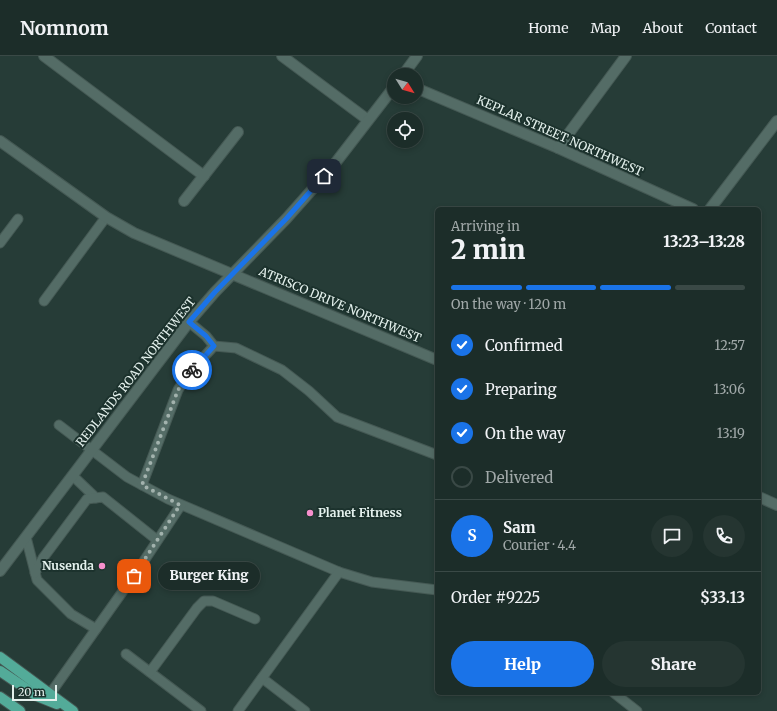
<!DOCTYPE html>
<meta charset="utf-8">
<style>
:root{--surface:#1c2d29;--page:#253531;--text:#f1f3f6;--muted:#a0a8a8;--line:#3a4946;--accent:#1a73e8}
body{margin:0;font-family:Merriweather,serif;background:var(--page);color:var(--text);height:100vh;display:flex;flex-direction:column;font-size:15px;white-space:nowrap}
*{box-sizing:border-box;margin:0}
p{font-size:13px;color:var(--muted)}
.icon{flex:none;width:22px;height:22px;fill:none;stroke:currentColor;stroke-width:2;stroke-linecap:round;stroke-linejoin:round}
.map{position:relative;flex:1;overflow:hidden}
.details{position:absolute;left:435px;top:151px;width:326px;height:488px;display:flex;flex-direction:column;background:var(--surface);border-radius:6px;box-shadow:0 2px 6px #0003,0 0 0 1px var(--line)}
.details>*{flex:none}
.needle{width:26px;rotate:127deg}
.tools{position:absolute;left:387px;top:12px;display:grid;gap:8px}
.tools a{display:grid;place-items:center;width:36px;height:36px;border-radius:50%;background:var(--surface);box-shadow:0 2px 6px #0003,0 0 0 1px var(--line);font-size:20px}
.scale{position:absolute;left:12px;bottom:10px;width:45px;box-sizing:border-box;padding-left:4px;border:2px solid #e4f1ed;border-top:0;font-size:11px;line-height:14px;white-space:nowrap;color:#e4f1ed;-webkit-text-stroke:3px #1c322d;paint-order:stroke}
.pin{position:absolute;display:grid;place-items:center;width:34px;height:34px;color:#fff;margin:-17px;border-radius:8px;box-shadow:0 2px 6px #0006}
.courier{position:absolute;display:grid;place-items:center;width:40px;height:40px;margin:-20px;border:3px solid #1a73e8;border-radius:50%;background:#fff;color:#222;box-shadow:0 1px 5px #0007}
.bubble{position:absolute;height:28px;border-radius:14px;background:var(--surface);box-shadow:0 2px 6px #0003,0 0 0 1px var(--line);font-size:13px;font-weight:800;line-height:28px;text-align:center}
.headline em{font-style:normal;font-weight:800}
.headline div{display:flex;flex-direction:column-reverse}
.headline{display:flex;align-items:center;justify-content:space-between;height:68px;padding:0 16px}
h1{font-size:26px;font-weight:800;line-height:30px}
.bar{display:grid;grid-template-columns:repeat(4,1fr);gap:6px 4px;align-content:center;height:48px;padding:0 16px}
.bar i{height:5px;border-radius:3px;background:var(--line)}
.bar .selected{background:var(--accent)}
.bar p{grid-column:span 4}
.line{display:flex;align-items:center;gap:10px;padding:0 16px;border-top:1px solid var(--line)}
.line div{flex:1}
.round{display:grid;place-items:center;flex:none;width:42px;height:42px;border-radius:21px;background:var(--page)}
ol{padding:0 16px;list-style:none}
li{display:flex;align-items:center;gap:12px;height:44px}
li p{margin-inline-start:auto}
li .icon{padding:4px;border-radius:50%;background:var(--accent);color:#fff;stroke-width:4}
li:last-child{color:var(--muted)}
li i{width:22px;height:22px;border:2px solid var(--line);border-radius:50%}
.primary-button{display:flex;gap:8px;margin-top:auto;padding:8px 16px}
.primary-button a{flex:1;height:46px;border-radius:24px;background:var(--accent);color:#fff;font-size:16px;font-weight:800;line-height:46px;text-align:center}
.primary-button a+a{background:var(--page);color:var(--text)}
header{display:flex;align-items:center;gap:24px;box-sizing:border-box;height:56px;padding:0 20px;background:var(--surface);border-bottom:1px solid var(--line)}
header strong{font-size:19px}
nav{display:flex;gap:22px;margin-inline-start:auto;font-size:14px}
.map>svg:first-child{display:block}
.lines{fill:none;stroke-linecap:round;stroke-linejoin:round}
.lane-casing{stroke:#455954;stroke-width:11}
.street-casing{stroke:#455954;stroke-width:12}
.secondary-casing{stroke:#455954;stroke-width:12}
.primary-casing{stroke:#455954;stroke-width:12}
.lane{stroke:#546c66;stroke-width:9}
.street{stroke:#546c66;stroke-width:10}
.secondary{stroke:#546c66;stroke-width:10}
.primary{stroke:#53ab99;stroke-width:10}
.done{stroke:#a2b2ad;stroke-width:4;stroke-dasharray:0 7.2}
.route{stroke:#1a73e8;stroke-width:5}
.poi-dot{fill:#f790cd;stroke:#1c322d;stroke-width:1.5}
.labels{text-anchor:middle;stroke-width:4;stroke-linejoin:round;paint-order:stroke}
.street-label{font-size:12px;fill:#e4f1ed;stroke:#1c322d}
.poi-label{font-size:12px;font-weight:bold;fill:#e4f1ed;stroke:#1c322d;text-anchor:start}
</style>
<header>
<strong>Nomnom</strong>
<nav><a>Home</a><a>Map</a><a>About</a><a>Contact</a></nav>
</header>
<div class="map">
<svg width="777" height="655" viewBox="0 0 777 655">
<rect width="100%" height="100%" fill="#263c37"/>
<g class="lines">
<defs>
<g id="lane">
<polyline points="0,187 18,163"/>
<polyline points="44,245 106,161"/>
<polyline points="189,266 206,280 214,290 236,292 282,314 309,335 337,361 437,399"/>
<polyline points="59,369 127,421 168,443 339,516 372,526 437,534"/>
<polyline points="73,420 96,442"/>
<polyline points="142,429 178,334 188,318 214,290"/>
<polyline points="26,481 37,524 71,558 96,573"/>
<polyline points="35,517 43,502 87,443 103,441 157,484"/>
<polyline points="134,520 181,449"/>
<polyline points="126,598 201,655"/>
<polyline points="150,616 197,552 204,545 213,545 255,563"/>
<polyline points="262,622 305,655"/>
<polyline points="614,637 637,655"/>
<polyline points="50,638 123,535"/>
<polyline points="238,655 339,516"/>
</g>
<g id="street">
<polyline points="44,0 204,120"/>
<polyline points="282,0 368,64"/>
<polyline points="416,32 558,92 693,153"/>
<polyline points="558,92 626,0"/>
<polyline points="184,145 238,76"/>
<polyline points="710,153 777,65"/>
</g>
<g id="secondary">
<polyline points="403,19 417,0"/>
<polyline points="0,85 106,161 134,177 437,304"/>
<polyline points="759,441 777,449"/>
<polyline points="0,515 189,266 215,236 286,163 333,110 394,31"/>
</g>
<g id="primary">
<polyline points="0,601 73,655"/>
<polyline points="0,615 37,640 57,648"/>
<polyline points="0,641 20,655"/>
</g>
</defs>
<!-- lane casing -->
<use href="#lane" class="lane-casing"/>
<!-- street casing -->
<use href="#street" class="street-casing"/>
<!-- secondary casing -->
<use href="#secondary" class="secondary-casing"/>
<!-- primary casing -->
<use href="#primary" class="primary-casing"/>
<!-- lane -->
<use href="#lane" class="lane"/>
<!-- street -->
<use href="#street" class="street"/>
<!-- secondary -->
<use href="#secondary" class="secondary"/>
<!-- primary -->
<use href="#primary" class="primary"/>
</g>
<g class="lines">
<!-- done -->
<polyline class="done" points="134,520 180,449 142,429 178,334 192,314"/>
<!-- route -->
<polyline class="route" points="192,314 214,290 206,280 189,266 215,236 286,163 324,120"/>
</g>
<!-- markers -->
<g class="poi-dot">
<circle cx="310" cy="457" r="4"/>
<circle cx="102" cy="510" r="4"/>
</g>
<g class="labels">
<!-- street labels -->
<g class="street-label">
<text transform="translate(560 80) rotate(24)" y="4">KEPLAR STREET NORTHWEST</text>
<text transform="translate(340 249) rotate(23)" y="4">ATRISCO DRIVE NORTHWEST</text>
<text transform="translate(136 316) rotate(-52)" y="4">REDLANDS ROAD NORTHWEST</text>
</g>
<!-- poi labels -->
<g class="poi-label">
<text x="318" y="461">Planet Fitness</text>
<text x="94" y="514" text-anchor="end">Nusenda</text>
</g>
</g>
</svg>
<div class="tools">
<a><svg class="needle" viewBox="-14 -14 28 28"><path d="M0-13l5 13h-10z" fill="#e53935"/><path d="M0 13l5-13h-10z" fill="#a0a8a8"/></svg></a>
<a><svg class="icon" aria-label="locate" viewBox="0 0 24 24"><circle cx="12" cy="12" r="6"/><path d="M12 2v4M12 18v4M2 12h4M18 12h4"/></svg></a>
</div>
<div class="scale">20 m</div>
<div class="pin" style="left:134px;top:520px;background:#ea580c"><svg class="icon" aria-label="bag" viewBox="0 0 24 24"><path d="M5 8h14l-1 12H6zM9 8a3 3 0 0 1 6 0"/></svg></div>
<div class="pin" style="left:324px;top:120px;background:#1f2937"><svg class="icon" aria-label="home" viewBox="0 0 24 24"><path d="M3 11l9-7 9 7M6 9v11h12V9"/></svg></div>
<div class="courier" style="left:192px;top:314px"><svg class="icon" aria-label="bike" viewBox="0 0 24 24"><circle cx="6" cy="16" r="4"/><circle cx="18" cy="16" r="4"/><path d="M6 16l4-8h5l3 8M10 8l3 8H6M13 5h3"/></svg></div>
<div class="bubble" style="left:158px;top:506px;width:102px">Burger King</div>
<section class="details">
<div class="headline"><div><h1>2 min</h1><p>Arriving in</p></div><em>13:23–13:28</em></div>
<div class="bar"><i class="selected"></i><i class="selected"></i><i class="selected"></i><i></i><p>On the way · 120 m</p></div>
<ol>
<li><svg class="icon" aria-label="check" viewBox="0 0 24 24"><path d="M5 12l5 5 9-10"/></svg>Confirmed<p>12:57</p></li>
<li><svg class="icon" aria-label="check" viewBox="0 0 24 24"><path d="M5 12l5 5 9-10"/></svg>Preparing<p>13:06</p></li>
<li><svg class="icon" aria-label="check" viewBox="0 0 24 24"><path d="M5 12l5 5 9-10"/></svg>On the way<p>13:19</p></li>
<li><i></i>Delivered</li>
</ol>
<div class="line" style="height:72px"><b class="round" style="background:var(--accent);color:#fff">S</b><div><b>Sam</b><p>Courier · 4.4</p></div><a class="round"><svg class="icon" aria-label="chat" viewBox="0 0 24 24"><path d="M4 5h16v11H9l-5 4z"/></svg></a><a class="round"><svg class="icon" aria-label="phone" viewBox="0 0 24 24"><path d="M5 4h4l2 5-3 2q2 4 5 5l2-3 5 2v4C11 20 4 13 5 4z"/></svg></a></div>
<div class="line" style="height:52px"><div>Order #9225</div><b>$33.13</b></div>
<div class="primary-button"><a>Help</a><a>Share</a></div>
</section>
</div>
